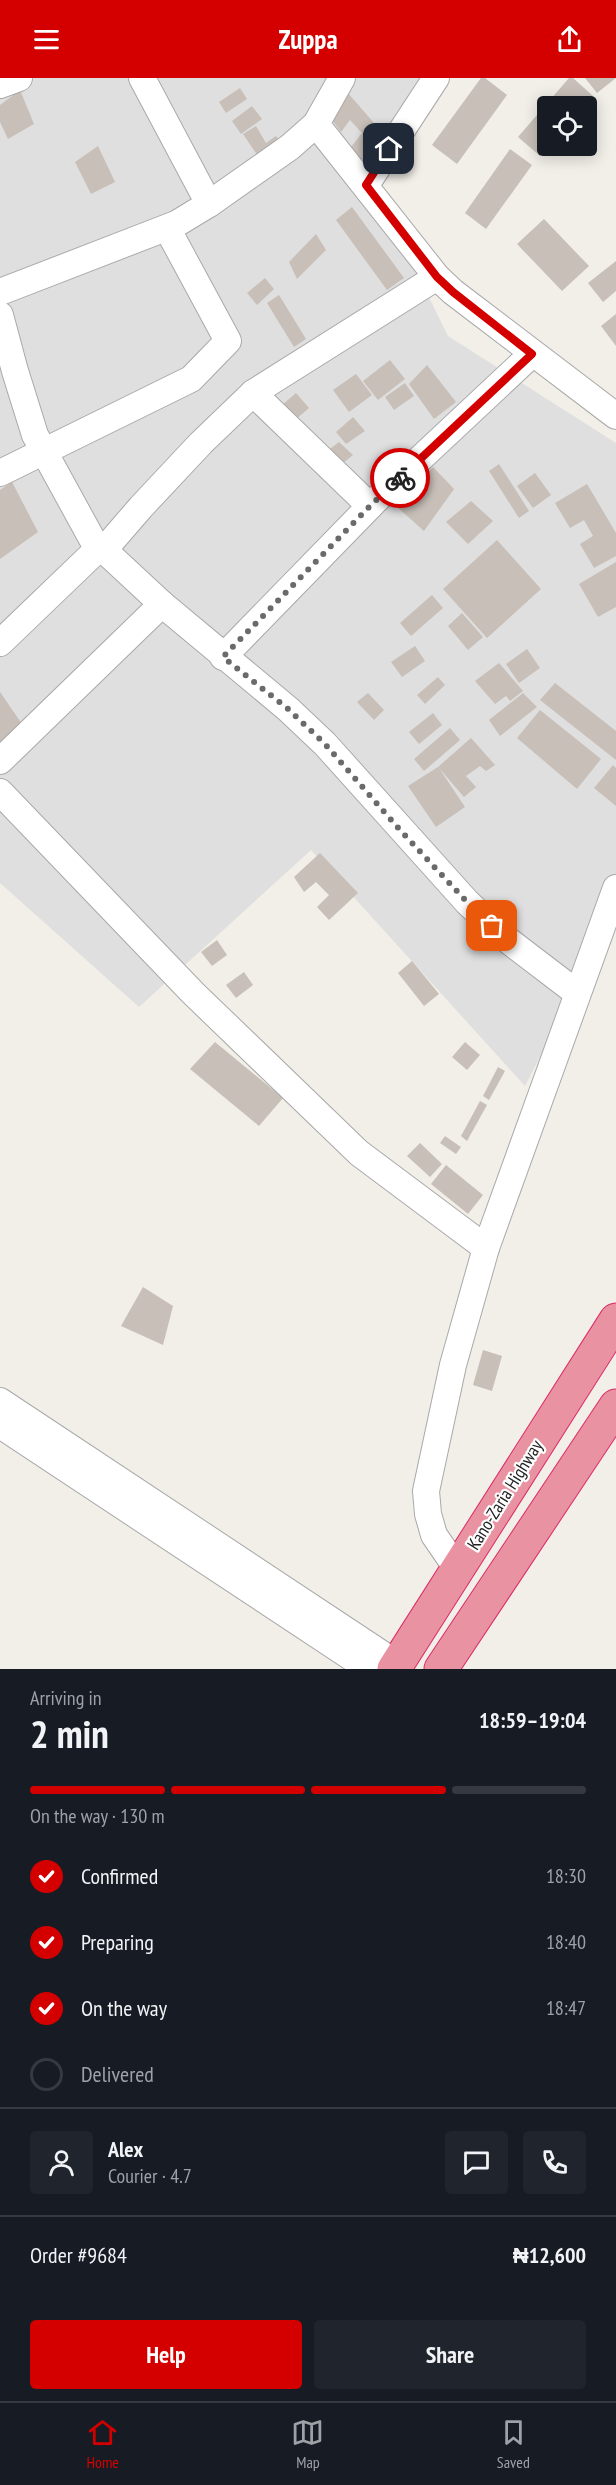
<!DOCTYPE html>
<meta charset="utf-8">
<style>
:root{--surface:#171b24;--page:#20242c;--text:#f1f3f6;--muted:#9ea1a6;--line:#363941;--accent:#d40000}
body{margin:0;font-family:"PT Sans Narrow",sans-serif;background:var(--page);color:var(--text);height:100vh;display:flex;flex-direction:column;font-size:22px;white-space:nowrap}
*{box-sizing:border-box;margin:0}
p{font-size:20px;color:var(--muted)}
.icon{flex:none;width:33px;height:33px;fill:none;stroke:currentColor;stroke-width:2;stroke-linecap:round;stroke-linejoin:round}
.map{position:relative;height:1591px;overflow:hidden}
.sheet{display:flex;flex-direction:column;background:var(--surface);flex:1}
.sheet>*{flex:none}
.controls{position:absolute;left:537px;top:18px;display:grid;gap:12px}
.controls a{display:grid;place-items:center;width:60px;height:60px;border-radius:6px;background:var(--surface);box-shadow:0 3px 15px #0003;font-size:30px}
.pin{position:absolute;display:grid;place-items:center;width:51px;height:51px;color:#fff;margin:-26px;border-radius:12px;box-shadow:0 3px 9px #0006}
.courier{position:absolute;display:grid;place-items:center;width:60px;height:60px;margin:-30px;border:4px solid #d40000;border-radius:50%;background:#fff;color:#222;box-shadow:0 2px 8px #0007}
.head em{font-style:normal;font-weight:600}
.head div{display:flex;flex-direction:column-reverse}
.head{display:flex;align-items:center;justify-content:space-between;height:102px;padding:0 30px}
h1{font-size:39px;font-weight:600;line-height:45px}
.bar{display:grid;grid-template-columns:repeat(4,1fr);gap:9px 6px;align-content:center;height:72px;padding:0 30px}
.bar i{height:8px;border-radius:4px;background:var(--line)}
.bar .current{background:var(--accent)}
.bar p{grid-column:span 4}
.line{display:flex;align-items:center;gap:15px;padding:0 30px;border-top:2px solid var(--line)}
.line div{flex:1}
.round{display:grid;place-items:center;flex:none;width:63px;height:63px;border-radius:6px;background:var(--page)}
ol{padding:0 30px;list-style:none}
li{display:flex;align-items:center;gap:18px;height:66px}
li p{margin-inline-start:auto}
li .icon{padding:6px;border-radius:50%;background:var(--accent);color:#fff;stroke-width:4}
li:last-child{color:var(--muted)}
li i{width:33px;height:33px;border:3px solid var(--line);border-radius:50%}
.button{display:flex;gap:12px;margin-top:auto;padding:12px 30px}
.button a{flex:1;height:69px;border-radius:6px;background:var(--accent);color:#fff;font-size:24px;font-weight:600;line-height:69px;text-align:center}
.button a+a{background:var(--page);color:var(--text)}
header{display:flex;justify-content:space-between;align-items:center;height:78px;padding:0 30px;background:var(--accent);color:#fff;font-size:27px;font-weight:600}
.tab-bar{display:flex;justify-content:space-around;align-items:center;height:84px;border-top:2px solid var(--line);background:var(--surface);font-size:16px;color:var(--muted)}
.tab-bar a{display:grid;justify-items:center;gap:3px}
.tab-bar .current{color:var(--accent)}
.map>svg:first-child{display:block}
.residential{fill:#e0dfdf}
.building{fill:#c7bfb8}
.lines{fill:none;stroke-linecap:round;stroke-linejoin:round}
.minor-casing{stroke:#a9a9a9;stroke-width:28}
.highway-casing{stroke:#dc2a67;stroke-width:35}
.minor{stroke:#fff;stroke-width:26}
.highway{stroke:#e892a2;stroke-width:33}
.done{stroke:#6b6a68;stroke-width:6;stroke-dasharray:0 10.8}
.route{stroke:#d40000;stroke-width:8}
.labels{text-anchor:middle;stroke-width:4.5;stroke-linejoin:round;paint-order:stroke}
.street-label{font-size:18px;fill:#222;stroke:#fff}
</style>
<header><svg class="icon" aria-label="menu" viewBox="0 0 24 24"><path d="M4 6h16M4 12h16M4 18h16"/></svg>Zuppa<svg class="icon" aria-label="share" viewBox="0 0 24 24"><path d="M12 15V3M7 8l5-5 5 5M5 13v7h14v-7"/></svg></header>
<div class="map">
<svg width="616" height="1591" viewBox="0 0 616 1591">
<rect width="100%" height="100%" fill="#f2efe9"/>
<!-- residential -->
<polygon class="residential" points="0,0 447,0 376,112 448,258 616,365 616,831 525,1008 311,772 139,929 0,805"/>
<!-- building -->
<g class="building">
<polygon points="481,0 485,0 507,17 457,86 432,67"/>
<polygon points="569,0 573,0 593,18 583,28 548,28 548,68 550,68 540,78 518,59"/>
<polygon points="585,0 616,0 597,15"/>
<polygon points="240,10 247,21 226,35 219,24"/>
<polygon points="20,12 34,46 8,61 0,44 0,27"/>
<polygon points="347,14 374,45 365,53 367,56 376,48 383,56 364,85 351,69 362,55 350,42 341,54 330,39"/>
<polygon points="252,28 262,41 241,56 232,43"/>
<polygon points="256,48 266,65 276,58 283,68 262,84 243,56"/>
<polygon points="98,68 115,104 91,116 75,84"/>
<polygon points="510,71 532,87 486,151 465,135"/>
<polygon points="352,129 404,200 387,212 336,142"/>
<polygon points="544,141 589,188 562,213 517,166"/>
<polygon points="316,156 326,172 297,201 289,184"/>
<polygon points="616,183 616,213 603,224 588,205"/>
<polygon points="265,200 274,211 257,227 247,215"/>
<polygon points="279,217 306,261 294,269 267,225"/>
<polygon points="616,236 616,268 601,248"/>
<polygon points="390,282 405,301 378,322 363,303"/>
<polygon points="427,287 456,324 434,341 409,306"/>
<polygon points="356,296 372,317 349,334 333,312"/>
<polygon points="405,305 414,318 394,332 385,319"/>
<polygon points="296,315 309,330 288,348 275,333"/>
<polygon points="353,339 365,353 346,366 336,354"/>
<polygon points="339,364 353,377 336,391 322,377"/>
<polygon points="499,386 529,433 519,440 489,393"/>
<polygon points="433,389 454,411 424,453 396,428"/>
<polygon points="535,395 551,417 533,430 517,408"/>
<polygon points="12,404 38,454 0,481 0,412"/>
<polygon points="587,406 616,455 616,478 594,490 580,466 593,458 584,442 570,450 555,425"/>
<polygon points="471,423 493,443 468,466 446,444"/>
<polygon points="497,462 541,511 487,560 443,511"/>
<polygon points="616,484 616,529 598,539 579,506"/>
<polygon points="432,517 443,530 411,558 400,545"/>
<polygon points="462,535 483,559 468,572 448,548"/>
<polygon points="415,568 425,583 402,599 391,584"/>
<polygon points="527,571 540,590 519,605 506,586"/>
<polygon points="499,585 523,613 510,623 506,618 495,626 475,603"/>
<polygon points="438,599 445,607 425,626 417,617"/>
<polygon points="555,605 616,653 616,682 540,622"/>
<polygon points="0,614 22,646 0,668"/>
<polygon points="368,615 384,632 374,642 357,624"/>
<polygon points="523,615 537,629 500,658 489,642"/>
<polygon points="540,632 601,681 577,711 517,660"/>
<polygon points="433,635 442,647 419,666 409,654"/>
<polygon points="450,650 460,662 424,693 414,681"/>
<polygon points="471,660 495,687 486,693 480,688 466,698 476,709 464,719 439,690 465,729 436,749 408,708 438,689"/>
<polygon points="613,687 616,690 616,728 594,710"/>
<polygon points="320,775 358,815 329,842 317,829 329,817 316,804 304,814 294,799"/>
<polygon points="217,862 227,877 212,888 201,874"/>
<polygon points="412,883 439,916 424,928 398,895"/>
<polygon points="244,894 253,907 236,920 226,907"/>
<polygon points="215,964 283,1020 259,1048 190,991"/>
<polygon points="465,964 480,977 467,992 452,979"/>
<polygon points="498,989 505,993 489,1022 483,1018"/>
<polygon points="480,1023 487,1027 467,1063 461,1058"/>
<polygon points="445,1058 461,1069 456,1076 440,1065"/>
<polygon points="420,1065 442,1086 430,1099 407,1078"/>
<polygon points="446,1087 483,1117 468,1136 431,1106"/>
<polygon points="143,1209 173,1228 163,1267 121,1248"/>
<polygon points="483,1272 502,1278 492,1313 473,1307"/>
</g>
<g class="lines">
<defs>
<g id="minor">
<polyline points="142,0 209,126"/>
<polyline points="0,7 19,0"/>
<polyline points="316,46 437,199 453,214 616,338"/>
<polyline points="366,107 436,0"/>
<polyline points="0,214 176,146 209,126 290,69 316,46 342,0"/>
<polyline points="0,237 15,293 35,357 92,461 162,526 288,631 325,666 467,824 505,860 577,915"/>
<polyline points="253,315 370,428"/>
<polyline points="0,395 191,301 228,263 167,150"/>
<polyline points="103,473 141,429 201,365 253,315 437,199"/>
<polyline points="0,565 100,469"/>
<polyline points="223,579 376,422 532,276"/>
<polyline points="0,683 162,526"/>
<polyline points="0,714 193,915 359,1075 486,1170"/>
<polyline points="0,1323 397,1586"/>
<polyline points="0,1347 369,1591"/>
<polyline points="458,1492 434,1457 428,1436 426,1413 453,1287 486,1170 616,810"/>
</g>
<g id="highway">
<polyline points="394,1591 616,1242"/>
<polyline points="441,1591 616,1328"/>
</g>
</defs>
<!-- minor casing -->
<use href="#minor" class="minor-casing"/>
<!-- highway casing -->
<use href="#highway" class="highway-casing"/>
<!-- minor -->
<use href="#minor" class="minor"/>
<!-- highway -->
<use href="#highway" class="highway"/>
</g>
<g class="lines">
<!-- done -->
<polyline class="done" points="400,400 370,428 223,579 288,631 325,666 400,752 467,824 492,848"/>
<!-- route -->
<polyline class="route" points="389,71 366,107 437,199 453,214 532,276 400,400"/>
</g>
<g class="labels">
<!-- street labels -->
<g class="street-label">
<text transform="translate(505 1417) rotate(-58)" y="6">Kano-Zaria Highway</text>
</g>
</g>
</svg>
<div class="controls">
<a><svg class="icon" aria-label="locate" viewBox="0 0 24 24"><circle cx="12" cy="12" r="6"/><path d="M12 2v4M12 18v4M2 12h4M18 12h4"/></svg></a>
</div>
<div class="pin" style="left:492px;top:848px;background:#ea580c"><svg class="icon" aria-label="bag" viewBox="0 0 24 24"><path d="M5 8h14l-1 12H6zM9 8a3 3 0 0 1 6 0"/></svg></div>
<div class="pin" style="left:389px;top:71px;background:#1f2937"><svg class="icon" aria-label="home" viewBox="0 0 24 24"><path d="M3 11l9-7 9 7M6 9v11h12V9"/></svg></div>
<div class="courier" style="left:400px;top:400px"><svg class="icon" aria-label="bike" viewBox="0 0 24 24"><circle cx="6" cy="16" r="4"/><circle cx="18" cy="16" r="4"/><path d="M6 16l4-8h5l3 8M10 8l3 8H6M13 5h3"/></svg></div>
</div>
<section class="sheet">
<div class="head"><div><h1>2 min</h1><p>Arriving in</p></div><em>18:59–19:04</em></div>
<div class="bar"><i class="current"></i><i class="current"></i><i class="current"></i><i></i><p>On the way · 130 m</p></div>
<ol>
<li><svg class="icon" aria-label="check" viewBox="0 0 24 24"><path d="M5 12l5 5 9-10"/></svg>Confirmed<p>18:30</p></li>
<li><svg class="icon" aria-label="check" viewBox="0 0 24 24"><path d="M5 12l5 5 9-10"/></svg>Preparing<p>18:40</p></li>
<li><svg class="icon" aria-label="check" viewBox="0 0 24 24"><path d="M5 12l5 5 9-10"/></svg>On the way<p>18:47</p></li>
<li><i></i>Delivered</li>
</ol>
<div class="line" style="height:108px"><a class="round"><svg class="icon" aria-label="person" viewBox="0 0 24 24"><circle cx="12" cy="8" r="4"/><path d="M4 21q1-7 8-7t8 7"/></svg></a><div><b>Alex</b><p>Courier · 4.7</p></div><a class="round"><svg class="icon" aria-label="chat" viewBox="0 0 24 24"><path d="M4 5h16v11H9l-5 4z"/></svg></a><a class="round"><svg class="icon" aria-label="phone" viewBox="0 0 24 24"><path d="M5 4h4l2 5-3 2q2 4 5 5l2-3 5 2v4C11 20 4 13 5 4z"/></svg></a></div>
<div class="line" style="height:78px"><div>Order #9684</div><b>₦12,600</b></div>
<div class="button"><a>Help</a><a>Share</a></div>
</section>
<nav class="tab-bar">
<a class="current"><svg class="icon" aria-label="home" viewBox="0 0 24 24"><path d="M3 11l9-7 9 7M6 9v11h12V9"/></svg>Home</a>
<a><svg class="icon" aria-label="map" viewBox="0 0 24 24"><path d="M3 6l6-2 6 2 6-2v14l-6 2-6-2-6 2zM9 4v14M15 6v14"/></svg>Map</a>
<a><svg class="icon" aria-label="saved" viewBox="0 0 24 24"><path d="M7 4h10v16l-5-4-5 4z"/></svg>Saved</a>
</nav>
